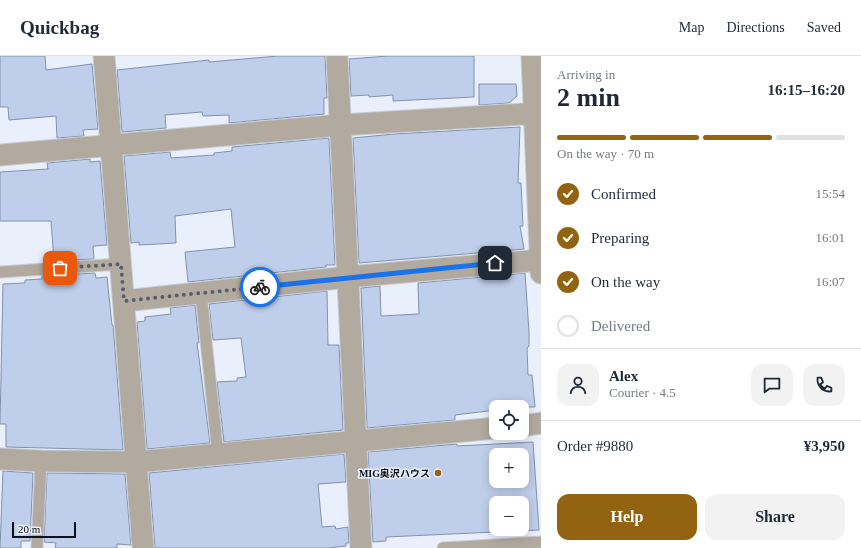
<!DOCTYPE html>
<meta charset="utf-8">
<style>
:root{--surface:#fff;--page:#f2f2f3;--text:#1f2937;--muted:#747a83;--line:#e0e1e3;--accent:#926411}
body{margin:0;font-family:"Times New Roman","Noto Sans JP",serif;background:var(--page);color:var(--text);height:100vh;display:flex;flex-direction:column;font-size:15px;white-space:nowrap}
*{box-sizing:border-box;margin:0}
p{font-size:13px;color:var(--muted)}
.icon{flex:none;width:22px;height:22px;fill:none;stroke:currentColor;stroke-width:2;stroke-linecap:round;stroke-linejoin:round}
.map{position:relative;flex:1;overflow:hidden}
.panel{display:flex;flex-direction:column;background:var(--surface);width:320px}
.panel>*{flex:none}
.tools{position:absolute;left:489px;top:344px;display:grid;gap:8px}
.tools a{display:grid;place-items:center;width:40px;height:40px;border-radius:8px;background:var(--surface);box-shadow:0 2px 10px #0003;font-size:20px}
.scale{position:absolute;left:12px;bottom:10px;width:64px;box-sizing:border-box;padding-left:4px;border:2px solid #0c111c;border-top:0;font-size:11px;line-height:14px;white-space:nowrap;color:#0c111c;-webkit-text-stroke:3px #e9f0fc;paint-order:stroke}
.pin{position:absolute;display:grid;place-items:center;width:34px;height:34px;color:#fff;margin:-17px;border-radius:8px;box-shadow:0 2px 6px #0006}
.courier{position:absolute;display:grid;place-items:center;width:40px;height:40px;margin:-20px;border:3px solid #1a73e8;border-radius:50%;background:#fff;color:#222;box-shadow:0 1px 5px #0007}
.overview em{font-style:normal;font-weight:800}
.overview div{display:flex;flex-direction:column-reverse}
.overview{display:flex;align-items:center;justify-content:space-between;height:68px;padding:0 16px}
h1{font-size:26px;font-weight:800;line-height:30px}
.bar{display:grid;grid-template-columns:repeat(4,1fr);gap:6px 4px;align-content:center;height:48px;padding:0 16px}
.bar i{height:5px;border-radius:3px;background:var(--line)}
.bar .selected{background:var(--accent)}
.bar p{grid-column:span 4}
.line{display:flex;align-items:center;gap:10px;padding:0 16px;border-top:1px solid var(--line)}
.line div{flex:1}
.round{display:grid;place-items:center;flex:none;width:42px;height:42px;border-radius:12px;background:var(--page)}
ol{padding:0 16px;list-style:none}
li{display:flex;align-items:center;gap:12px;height:44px}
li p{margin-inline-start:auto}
li .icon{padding:4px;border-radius:50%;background:var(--accent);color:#fff;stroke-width:4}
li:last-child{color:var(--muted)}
li i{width:22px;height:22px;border:2px solid var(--line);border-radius:50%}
.primary-button{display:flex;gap:8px;margin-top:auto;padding:8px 16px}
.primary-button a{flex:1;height:46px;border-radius:12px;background:var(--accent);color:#fff;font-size:16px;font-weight:800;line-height:46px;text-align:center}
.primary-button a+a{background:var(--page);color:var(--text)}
header{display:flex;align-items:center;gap:24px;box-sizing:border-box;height:56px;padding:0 20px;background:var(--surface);border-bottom:1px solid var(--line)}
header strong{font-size:19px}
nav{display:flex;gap:22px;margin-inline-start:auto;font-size:14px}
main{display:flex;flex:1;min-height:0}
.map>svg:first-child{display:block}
.building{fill:#bfceea;stroke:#8291ae;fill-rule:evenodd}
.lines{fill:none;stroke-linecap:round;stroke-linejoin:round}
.lane-casing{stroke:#c6ccd8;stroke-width:13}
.street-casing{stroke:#c6ccd8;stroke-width:23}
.lane{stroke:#b3aa9f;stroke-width:11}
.street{stroke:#b3aa9f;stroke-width:21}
.done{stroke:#595f6a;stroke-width:4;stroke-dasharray:0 7.2}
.route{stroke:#1a73e8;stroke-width:5}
.poi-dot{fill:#926411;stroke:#e9f0fc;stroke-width:1.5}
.labels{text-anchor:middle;stroke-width:3;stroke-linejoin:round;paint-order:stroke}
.poi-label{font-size:10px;font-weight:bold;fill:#0c111c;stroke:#e9f0fc;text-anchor:end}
</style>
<header>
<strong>Quickbag</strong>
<nav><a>Map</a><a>Directions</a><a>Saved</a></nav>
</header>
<main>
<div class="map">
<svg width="541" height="492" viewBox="0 0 541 492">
<rect width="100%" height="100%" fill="#e9f0fc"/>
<!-- building -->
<g class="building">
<polygon points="0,0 45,0 46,14 92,8 98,73 83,74 84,80 57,82 56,60 9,64 8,51 0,51"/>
<polygon points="278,0 325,0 327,42 324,42 324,58 229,67 229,59 203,60 202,56 165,59 166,72 122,76 117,14 209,4 209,6"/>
<polygon points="388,0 474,0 474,41 393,45 393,39 369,41 369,39 351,40 349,3"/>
<polygon points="479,28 516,28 517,40 509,47 479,49"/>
<polygon points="520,71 518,127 521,127 523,170 520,170 524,193 359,207 353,82 394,78"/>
<polygon points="329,82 335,209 326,209 326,211 188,226 185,196 235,191 231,153 175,160 176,187 139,189 139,186 131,187 124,100 170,96 171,102 214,99 214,97 232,95 232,91"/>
<polygon points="90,103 90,106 100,105 107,189 93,190 94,203 54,205 51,165 0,165 0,116 48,113 47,107"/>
<polygon points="95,217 96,222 107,221 112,269 113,269 123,394 6,391 6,368 0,368 3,228 25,227 25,224 42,223 42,220"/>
<polygon points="525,217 529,276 529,290 527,292 528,319 532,319 535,351 496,351 496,354 455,359 455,364 367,372 361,232 380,230 381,260 419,258 418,227"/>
<polygon points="327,235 328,289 339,289 343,374 224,386 217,326 237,325 237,322 246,321 241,282 213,284 209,248"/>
<polygon points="195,249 199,287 197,287 210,387 147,393 137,266 145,265 145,261 171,258 170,252"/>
<path d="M533,386L539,474L386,481V485L373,486L368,396L457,388V390ZM496,399H522V425H496ZM496,447H522V473H496Z"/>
<polygon points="344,398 346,426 318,428 322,471 335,470 336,473 348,471 349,487 346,487 346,490 327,492 155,492 149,417"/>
<polygon points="3,415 33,417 30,485 21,485 21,492 0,492"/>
<polygon points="47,417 125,418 131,489 117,488 117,492 55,492 56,487 44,486"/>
</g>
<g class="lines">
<defs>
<g id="lane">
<polyline points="0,216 121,208"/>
<polyline points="201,237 218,399"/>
<polyline points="37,492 41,405"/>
<polyline points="443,492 541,486"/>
</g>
<g id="street">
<polyline points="104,0 143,492"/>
<polyline points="337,0 361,492"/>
<polyline points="532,0 541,217"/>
<polyline points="0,99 341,69 541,57"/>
<polyline points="124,245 348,221 541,204"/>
<polyline points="522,370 541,367"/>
<polyline points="0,403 41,405 136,406 496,372"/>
</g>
</defs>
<!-- lane casing -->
<use href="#lane" class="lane-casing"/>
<!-- street casing -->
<use href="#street" class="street-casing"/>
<!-- lane -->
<use href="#lane" class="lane"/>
<!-- street -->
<use href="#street" class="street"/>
</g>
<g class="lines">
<!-- done -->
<polyline class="done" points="60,212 121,208 124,245 260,231"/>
<!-- route -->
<polyline class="route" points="260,231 495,207"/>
</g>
<!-- markers -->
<circle class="poi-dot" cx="438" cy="417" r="4"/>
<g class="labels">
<!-- poi labels -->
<g class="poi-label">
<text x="430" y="421">MIG奥沢ハウス</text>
</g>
</g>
</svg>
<div class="tools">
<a><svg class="icon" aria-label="locate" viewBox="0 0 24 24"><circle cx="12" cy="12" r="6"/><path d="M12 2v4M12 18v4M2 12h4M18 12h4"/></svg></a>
<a>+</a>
<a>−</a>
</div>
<div class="scale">20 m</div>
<div class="pin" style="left:60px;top:212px;background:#ea580c"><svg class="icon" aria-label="bag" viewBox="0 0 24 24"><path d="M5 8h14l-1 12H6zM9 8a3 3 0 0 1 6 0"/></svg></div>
<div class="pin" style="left:495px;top:207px;background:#1f2937"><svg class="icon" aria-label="home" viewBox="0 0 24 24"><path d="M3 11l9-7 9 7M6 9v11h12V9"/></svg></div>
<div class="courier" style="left:260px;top:231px"><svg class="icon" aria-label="bike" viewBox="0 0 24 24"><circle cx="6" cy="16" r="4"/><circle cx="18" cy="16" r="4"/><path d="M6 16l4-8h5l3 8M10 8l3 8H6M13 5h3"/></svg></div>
</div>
<section class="panel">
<div class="overview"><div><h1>2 min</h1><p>Arriving in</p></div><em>16:15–16:20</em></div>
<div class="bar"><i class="selected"></i><i class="selected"></i><i class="selected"></i><i></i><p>On the way · 70 m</p></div>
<ol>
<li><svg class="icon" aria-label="check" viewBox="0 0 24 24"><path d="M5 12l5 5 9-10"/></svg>Confirmed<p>15:54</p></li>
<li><svg class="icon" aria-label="check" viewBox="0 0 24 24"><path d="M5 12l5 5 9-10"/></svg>Preparing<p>16:01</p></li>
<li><svg class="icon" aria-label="check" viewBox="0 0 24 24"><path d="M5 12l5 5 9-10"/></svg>On the way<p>16:07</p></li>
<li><i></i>Delivered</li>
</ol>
<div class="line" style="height:72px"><a class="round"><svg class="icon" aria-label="person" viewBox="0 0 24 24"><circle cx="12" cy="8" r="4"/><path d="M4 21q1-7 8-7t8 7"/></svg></a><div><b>Alex</b><p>Courier · 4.5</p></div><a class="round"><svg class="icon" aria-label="chat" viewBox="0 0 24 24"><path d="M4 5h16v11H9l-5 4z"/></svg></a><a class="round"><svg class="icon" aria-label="phone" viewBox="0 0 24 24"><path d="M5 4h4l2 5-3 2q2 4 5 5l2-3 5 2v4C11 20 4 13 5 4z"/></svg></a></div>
<div class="line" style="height:52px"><div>Order #9880</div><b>¥3,950</b></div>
<div class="primary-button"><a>Help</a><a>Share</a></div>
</section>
</main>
